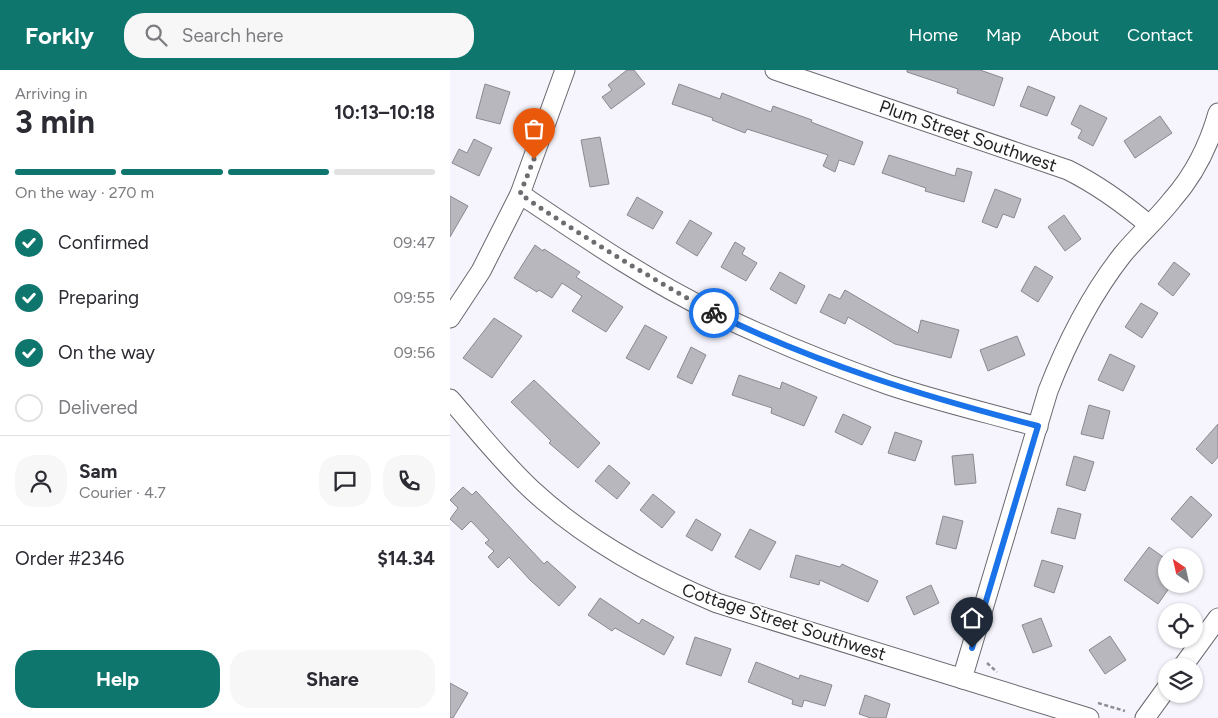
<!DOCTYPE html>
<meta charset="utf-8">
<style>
:root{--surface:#fff;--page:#f7f7f7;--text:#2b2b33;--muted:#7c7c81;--line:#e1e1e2;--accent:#0f766e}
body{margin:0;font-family:Figtree,sans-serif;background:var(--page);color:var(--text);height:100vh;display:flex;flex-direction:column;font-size:19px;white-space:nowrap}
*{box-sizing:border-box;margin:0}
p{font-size:16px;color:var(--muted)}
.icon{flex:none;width:28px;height:28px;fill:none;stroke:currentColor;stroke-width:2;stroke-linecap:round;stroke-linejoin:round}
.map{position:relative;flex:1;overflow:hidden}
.sheet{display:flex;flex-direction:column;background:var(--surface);width:450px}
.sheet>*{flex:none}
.needle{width:32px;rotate:326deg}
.controls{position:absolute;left:708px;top:478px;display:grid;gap:10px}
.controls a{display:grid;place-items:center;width:45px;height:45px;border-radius:50%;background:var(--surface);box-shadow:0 1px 4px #0004;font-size:25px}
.pin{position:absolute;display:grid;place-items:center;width:42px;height:42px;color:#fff;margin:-51px -21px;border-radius:50% 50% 50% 0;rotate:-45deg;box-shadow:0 0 5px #0007}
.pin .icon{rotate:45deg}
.courier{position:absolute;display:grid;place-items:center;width:50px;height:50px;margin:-25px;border:4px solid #1a73e8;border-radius:50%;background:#fff;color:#222;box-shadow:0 1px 6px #0007}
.headline em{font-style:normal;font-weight:700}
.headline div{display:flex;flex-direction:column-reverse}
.headline{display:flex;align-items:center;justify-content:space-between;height:85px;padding:0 15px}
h1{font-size:32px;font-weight:700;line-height:38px}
.bar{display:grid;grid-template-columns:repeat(4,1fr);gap:8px 5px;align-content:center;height:60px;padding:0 15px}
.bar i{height:6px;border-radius:4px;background:var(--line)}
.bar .active{background:var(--accent)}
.bar p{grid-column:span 4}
.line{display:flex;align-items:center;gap:12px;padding:0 15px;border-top:1px solid var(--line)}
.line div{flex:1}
.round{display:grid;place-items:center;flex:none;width:52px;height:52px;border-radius:20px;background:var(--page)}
ol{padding:0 15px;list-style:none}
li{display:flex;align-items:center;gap:15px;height:55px}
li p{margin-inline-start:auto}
li .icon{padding:5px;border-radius:50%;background:var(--accent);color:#fff;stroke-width:4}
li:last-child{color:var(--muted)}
li i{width:28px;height:28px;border:2px solid var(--line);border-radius:50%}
.button{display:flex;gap:10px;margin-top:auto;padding:10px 15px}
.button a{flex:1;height:58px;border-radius:20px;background:var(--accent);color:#fff;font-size:20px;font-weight:700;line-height:58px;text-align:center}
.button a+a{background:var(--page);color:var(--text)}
header{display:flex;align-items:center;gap:30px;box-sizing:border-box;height:70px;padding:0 25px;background:var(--accent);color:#fff}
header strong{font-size:24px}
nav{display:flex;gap:28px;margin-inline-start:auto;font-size:18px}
.search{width:350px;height:45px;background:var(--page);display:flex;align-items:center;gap:12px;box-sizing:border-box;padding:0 18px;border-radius:20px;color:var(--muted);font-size:19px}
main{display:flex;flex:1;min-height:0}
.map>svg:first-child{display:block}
.building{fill:#b8b7be;stroke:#8a898f}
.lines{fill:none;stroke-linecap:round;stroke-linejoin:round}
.minor-casing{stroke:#6a686f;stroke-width:21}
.path{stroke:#8e8d92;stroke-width:2.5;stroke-dasharray:4 2.5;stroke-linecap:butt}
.minor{stroke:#fff;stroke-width:19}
.done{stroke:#6d6c70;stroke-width:5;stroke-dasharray:0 9}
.route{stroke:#1a73e8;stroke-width:6}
.labels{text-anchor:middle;stroke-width:4;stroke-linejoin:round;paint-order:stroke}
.street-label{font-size:18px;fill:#232325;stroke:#fff}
</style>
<header>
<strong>Forkly</strong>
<div class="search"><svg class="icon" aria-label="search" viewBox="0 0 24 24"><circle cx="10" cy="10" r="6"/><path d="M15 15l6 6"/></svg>Search here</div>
<nav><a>Home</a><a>Map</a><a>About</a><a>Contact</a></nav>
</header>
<main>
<section class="sheet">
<div class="headline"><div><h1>3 min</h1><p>Arriving in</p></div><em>10:13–10:18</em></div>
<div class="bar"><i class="active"></i><i class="active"></i><i class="active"></i><i></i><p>On the way · 270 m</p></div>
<ol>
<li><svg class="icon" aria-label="check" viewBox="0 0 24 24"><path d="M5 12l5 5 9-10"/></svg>Confirmed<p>09:47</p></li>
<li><svg class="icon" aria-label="check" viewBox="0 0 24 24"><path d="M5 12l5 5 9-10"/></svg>Preparing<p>09:55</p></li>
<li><svg class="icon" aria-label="check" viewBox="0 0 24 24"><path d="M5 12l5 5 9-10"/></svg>On the way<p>09:56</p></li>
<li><i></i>Delivered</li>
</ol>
<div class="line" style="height:90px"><a class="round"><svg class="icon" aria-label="person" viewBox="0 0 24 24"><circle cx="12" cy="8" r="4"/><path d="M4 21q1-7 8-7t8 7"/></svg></a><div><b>Sam</b><p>Courier · 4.7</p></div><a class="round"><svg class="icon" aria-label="chat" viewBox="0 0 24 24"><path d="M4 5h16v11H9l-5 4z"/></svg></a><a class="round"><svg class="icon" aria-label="phone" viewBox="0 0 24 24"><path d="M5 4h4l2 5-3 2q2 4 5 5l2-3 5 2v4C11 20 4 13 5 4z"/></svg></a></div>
<div class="line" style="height:65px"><div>Order #2346</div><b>$14.34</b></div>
<div class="button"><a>Help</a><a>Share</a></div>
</section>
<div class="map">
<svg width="768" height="648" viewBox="0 0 768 648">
<rect width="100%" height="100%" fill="#f6f4fc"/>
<!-- building -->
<g class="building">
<polygon points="177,0 184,0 195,14 161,39 152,27 162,20 158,15"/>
<polygon points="457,0 530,0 553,8 544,36 507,23 508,19 457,2"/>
<polygon points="35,14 60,22 50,54 26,48"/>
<polygon points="229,14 270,29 272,23 321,42 323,36 362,50 361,52 413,72 404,95 389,90 385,102 373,96 378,85 297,59 295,63 262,50 263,48 222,34"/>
<polygon points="578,16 605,27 597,46 570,36"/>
<polygon points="630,35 657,48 643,76 628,68 632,60 621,54"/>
<polygon points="710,46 722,63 685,88 674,71"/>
<polygon points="150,67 159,114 140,117 131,70"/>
<polygon points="24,69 42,78 29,106 2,93 9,79 17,83"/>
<polygon points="439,85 505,106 507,98 522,102 514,132 475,121 476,118 432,103"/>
<polygon points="545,119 571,129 564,148 553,144 547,158 532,152"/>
<polygon points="0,126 18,136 0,167"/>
<polygon points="187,127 213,142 203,159 177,145"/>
<polygon points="614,145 631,169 615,181 598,157"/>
<polygon points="240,150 262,163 247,186 226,173"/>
<polygon points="285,172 295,178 292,184 307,193 296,211 271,197"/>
<polygon points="85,175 93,181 94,179 130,202 126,207 173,237 156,262 122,241 132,226 112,213 102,228 89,220 87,222 64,208"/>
<polygon points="724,192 740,204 723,226 708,214"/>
<polygon points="585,196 603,207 588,232 571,221"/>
<polygon points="330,202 355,216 346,234 320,219"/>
<polygon points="395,220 468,263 471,250 509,260 501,288 445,274 398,247 395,254 370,242 379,224 390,229"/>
<polygon points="691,233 708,243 692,268 675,257"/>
<polygon points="44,248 72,266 42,308 13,288"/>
<polygon points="195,255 217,267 199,300 176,288"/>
<polygon points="567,266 575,285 538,301 530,280"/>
<polygon points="241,277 256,285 242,314 227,307"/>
<polygon points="660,284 685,296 673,321 648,310"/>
<polygon points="289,305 330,319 332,312 367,327 354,356 321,343 322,338 282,325"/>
<polygon points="84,310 150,373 128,398 99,373 101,371 61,332"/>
<polygon points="639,335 660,341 653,369 631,364"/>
<polygon points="393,344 421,357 412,375 385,362"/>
<polygon points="768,354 768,387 762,394 746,379"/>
<polygon points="445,362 472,371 465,391 438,383"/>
<polygon points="523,384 526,413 505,415 502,386"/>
<polygon points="624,386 644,392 635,421 616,415"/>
<polygon points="159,395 180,413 167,429 145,411"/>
<polygon points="13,417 22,425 26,421 94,494 97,491 126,517 109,536 80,510 59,487 48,498 38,487 44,481 35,473 39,470 21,451 12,460 0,449 8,438 0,430"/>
<polygon points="203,424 225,442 212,458 190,440"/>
<polygon points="741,426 762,445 742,468 721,449"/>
<polygon points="608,438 631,444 625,469 601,463"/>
<polygon points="493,446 513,451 506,479 486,474"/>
<polygon points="246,449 271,464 262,481 236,466"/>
<polygon points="300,459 326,472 310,500 285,487"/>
<polygon points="699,477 716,489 716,514 722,514 708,534 674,510"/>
<polygon points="346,485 390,497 392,494 428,511 418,532 370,510 369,515 340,507"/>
<polygon points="592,490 613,496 604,523 584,516"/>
<polygon points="481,515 489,533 464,545 456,527"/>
<polygon points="150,528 189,554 192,549 224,567 214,585 165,558 162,561 138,545"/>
<polygon points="591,548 602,576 583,583 572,555"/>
<polygon points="660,566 676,590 655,604 639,580"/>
<polygon points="245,567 281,579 271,606 236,594"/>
<polygon points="306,592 349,609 350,605 382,615 375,636 354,630 352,637 342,634 343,630 298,612"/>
<polygon points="0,613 18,623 3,648 0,648"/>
<polygon points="415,625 440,634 436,648 421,648 409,644"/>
</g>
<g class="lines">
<defs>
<g id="minor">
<path d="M325,0L618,100C648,115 673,133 699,155"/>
<path d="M70,124C134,167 198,211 267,244C323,271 380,294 439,315C487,331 538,343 588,357"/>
<polyline points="0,248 31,201 70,124 115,0"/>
<path d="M0,329C27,360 52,392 82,420C135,469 200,505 267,533L639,648"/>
<polyline points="733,596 768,548"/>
<path d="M512,609L598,321C617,272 640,226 673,184C689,165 707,149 722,130C744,105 759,75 768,43"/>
<polyline points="695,648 716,619"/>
</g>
</defs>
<!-- minor casing -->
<use href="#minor" class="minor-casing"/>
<!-- path -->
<g class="path">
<polyline points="537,593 547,602"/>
<polyline points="648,633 675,641"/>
</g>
<!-- minor -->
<use href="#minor" class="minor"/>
</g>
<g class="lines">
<!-- done -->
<path class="done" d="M84,89L70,124C133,167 197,206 264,243"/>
<!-- route -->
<path class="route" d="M264,243C367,294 476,327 588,356L522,578"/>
</g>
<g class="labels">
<!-- street labels -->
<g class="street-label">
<text transform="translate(518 66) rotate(19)" y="6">Plum Street Southwest</text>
<text transform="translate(334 552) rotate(18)" y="6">Cottage Street Southwest</text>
</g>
</g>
</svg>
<div class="controls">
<a><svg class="needle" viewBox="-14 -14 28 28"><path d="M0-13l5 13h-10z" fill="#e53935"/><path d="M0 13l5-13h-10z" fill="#7c7c81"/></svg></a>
<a><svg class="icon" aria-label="locate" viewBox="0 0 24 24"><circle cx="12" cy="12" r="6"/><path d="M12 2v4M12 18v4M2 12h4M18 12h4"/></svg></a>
<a><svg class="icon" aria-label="layers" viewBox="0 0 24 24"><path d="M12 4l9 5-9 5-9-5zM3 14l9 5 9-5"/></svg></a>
</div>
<div class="pin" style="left:84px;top:89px;background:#ea580c"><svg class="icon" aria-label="bag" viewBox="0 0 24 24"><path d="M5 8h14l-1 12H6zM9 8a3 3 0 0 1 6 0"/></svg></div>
<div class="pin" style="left:522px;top:578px;background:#1f2937"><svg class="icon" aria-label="home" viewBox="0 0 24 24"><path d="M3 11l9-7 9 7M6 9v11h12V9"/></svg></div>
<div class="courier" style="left:264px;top:243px"><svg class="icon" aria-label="bike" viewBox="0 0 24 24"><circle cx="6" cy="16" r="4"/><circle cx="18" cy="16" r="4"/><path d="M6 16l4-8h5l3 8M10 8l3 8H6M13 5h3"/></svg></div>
</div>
</main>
